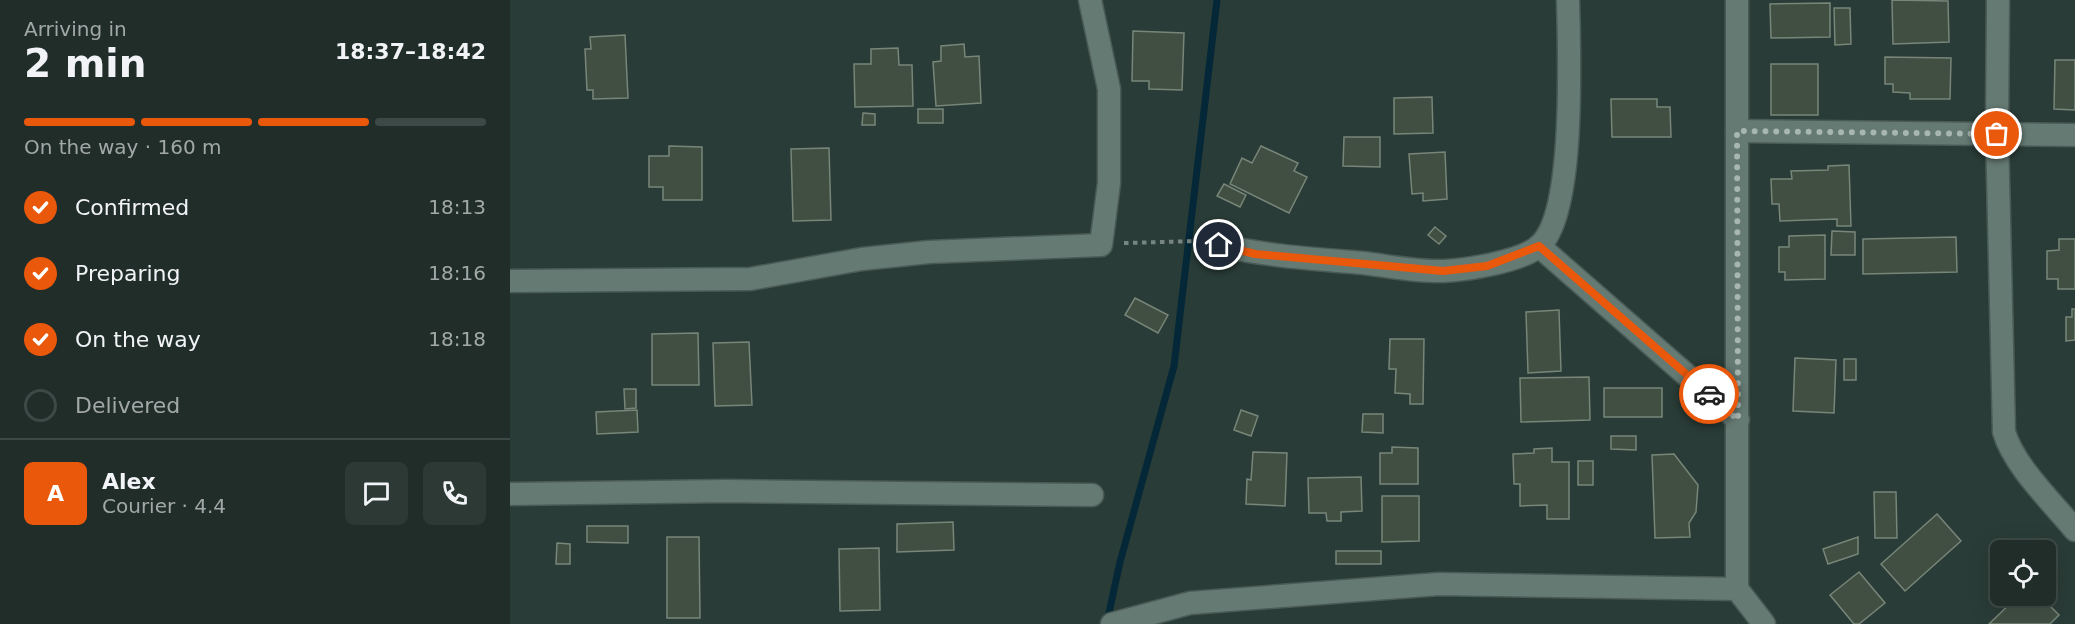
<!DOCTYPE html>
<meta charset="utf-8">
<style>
:root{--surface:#202d29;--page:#2d3935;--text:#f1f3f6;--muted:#a2a8a8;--line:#3d4946;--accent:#ea580c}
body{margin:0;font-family:"DejaVu Sans",sans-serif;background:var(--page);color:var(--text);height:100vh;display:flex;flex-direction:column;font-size:22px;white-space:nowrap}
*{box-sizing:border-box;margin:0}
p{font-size:20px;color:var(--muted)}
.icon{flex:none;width:33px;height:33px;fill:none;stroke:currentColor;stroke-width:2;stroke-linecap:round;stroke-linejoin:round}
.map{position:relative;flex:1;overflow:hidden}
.side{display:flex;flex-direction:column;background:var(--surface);width:510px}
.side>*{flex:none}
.tools{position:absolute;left:1480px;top:540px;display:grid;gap:12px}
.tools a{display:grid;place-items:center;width:66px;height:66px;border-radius:9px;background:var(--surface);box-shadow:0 6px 24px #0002,0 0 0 2px var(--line);font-size:30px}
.pin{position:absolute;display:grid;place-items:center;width:51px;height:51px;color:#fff;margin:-26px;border:3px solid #fff;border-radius:50%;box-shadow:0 2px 6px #0007}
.courier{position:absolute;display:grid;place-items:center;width:60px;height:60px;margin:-30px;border:4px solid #ea580c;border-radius:50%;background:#fff;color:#222;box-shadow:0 2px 8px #0007}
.summary em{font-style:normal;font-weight:600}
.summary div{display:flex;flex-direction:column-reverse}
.summary{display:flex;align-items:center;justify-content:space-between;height:102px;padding:0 24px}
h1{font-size:39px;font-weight:600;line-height:45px}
.bar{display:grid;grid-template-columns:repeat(4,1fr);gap:9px 6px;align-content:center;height:72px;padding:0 24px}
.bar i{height:8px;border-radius:4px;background:var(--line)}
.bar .current{background:var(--accent)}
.bar p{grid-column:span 4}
.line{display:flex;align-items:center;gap:15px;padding:0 24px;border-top:2px solid var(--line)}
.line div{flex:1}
.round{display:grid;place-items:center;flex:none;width:63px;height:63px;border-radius:9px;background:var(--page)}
ol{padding:0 24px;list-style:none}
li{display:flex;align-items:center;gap:18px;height:66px}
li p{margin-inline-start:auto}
li .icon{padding:6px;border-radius:50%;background:var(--accent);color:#fff;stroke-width:4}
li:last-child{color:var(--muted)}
li i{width:33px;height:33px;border:3px solid var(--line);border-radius:50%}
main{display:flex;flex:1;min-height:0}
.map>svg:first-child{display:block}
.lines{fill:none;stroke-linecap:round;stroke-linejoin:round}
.stream{stroke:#042837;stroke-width:7}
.building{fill:#414f43;stroke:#778679;stroke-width:1.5}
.street-casing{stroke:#4a5a56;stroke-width:25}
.path{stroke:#768581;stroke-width:4;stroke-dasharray:4.5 4.5;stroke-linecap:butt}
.street{stroke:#657a73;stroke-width:22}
.done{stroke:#a8b6b2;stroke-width:6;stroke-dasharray:0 10.8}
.route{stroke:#ea580c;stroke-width:8}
</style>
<main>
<section class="side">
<div class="summary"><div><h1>2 min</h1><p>Arriving in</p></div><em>18:37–18:42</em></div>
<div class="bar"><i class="current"></i><i class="current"></i><i class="current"></i><i></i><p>On the way · 160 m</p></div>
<ol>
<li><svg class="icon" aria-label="check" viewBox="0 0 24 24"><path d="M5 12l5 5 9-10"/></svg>Confirmed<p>18:13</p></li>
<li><svg class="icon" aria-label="check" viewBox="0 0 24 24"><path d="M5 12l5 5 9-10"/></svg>Preparing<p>18:16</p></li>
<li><svg class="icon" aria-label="check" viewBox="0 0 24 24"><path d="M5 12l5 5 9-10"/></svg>On the way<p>18:18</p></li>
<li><i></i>Delivered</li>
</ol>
<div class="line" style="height:108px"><b class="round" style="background:var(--accent);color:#fff">A</b><div><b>Alex</b><p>Courier · 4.4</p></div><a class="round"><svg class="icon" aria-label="chat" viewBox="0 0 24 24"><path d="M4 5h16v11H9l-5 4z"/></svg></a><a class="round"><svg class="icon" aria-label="phone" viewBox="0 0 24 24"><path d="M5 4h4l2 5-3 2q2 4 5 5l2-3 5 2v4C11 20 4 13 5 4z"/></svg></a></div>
</section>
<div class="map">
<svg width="1565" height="624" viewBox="0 0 1565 624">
<rect width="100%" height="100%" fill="#2a3c37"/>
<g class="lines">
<!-- stream -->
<polyline class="stream" points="597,622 610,562 664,366 707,0"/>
</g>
<!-- building -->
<g class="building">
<polygon points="1382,0 1438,1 1439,42 1383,44"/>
<polygon points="1320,3 1320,37 1261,38 1260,4"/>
<polygon points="1324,8 1340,8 1341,44 1325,45"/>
<polygon points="623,31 674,33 672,90 639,89 639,81 622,81"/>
<polygon points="115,35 118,98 83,99 83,90 77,90 75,49 81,49 80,37"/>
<polygon points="454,44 455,57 469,56 471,103 426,106 423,62 431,61 431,46"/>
<polygon points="388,48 389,65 402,65 403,106 345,107 344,64 361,64 361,49"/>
<polygon points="1375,57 1441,58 1440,99 1400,99 1400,93 1383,92 1383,84 1375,84"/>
<polygon points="1545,60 1565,60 1565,110 1544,109"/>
<rect x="1261" y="64" width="47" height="51"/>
<polygon points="922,97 923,133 884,134 884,98"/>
<polygon points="1101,99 1147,99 1147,107 1160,107 1161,137 1102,137"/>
<rect x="408" y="109" width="25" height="14"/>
<polygon points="353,113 365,114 365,125 352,125"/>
<polygon points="834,137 870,137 870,167 833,166"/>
<polygon points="159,146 192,147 192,200 153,200 153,187 139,187 139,156 159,156"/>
<polygon points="751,146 788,163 784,171 797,177 779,213 720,184 732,158 742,163"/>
<polygon points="319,148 321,220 283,221 281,149"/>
<polygon points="935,152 937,199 913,201 913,193 902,194 899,154"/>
<polygon points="1339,165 1341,226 1327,226 1327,219 1270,221 1269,204 1262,204 1261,179 1282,179 1281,171 1318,170 1318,166"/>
<polygon points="714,184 736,195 730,207 707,196"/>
<polygon points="925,227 936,236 929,244 918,235"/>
<polygon points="1322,231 1345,232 1345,255 1321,255"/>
<polygon points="1315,235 1315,279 1275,280 1275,272 1269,272 1269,247 1279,247 1279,236"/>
<polygon points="1446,237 1447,272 1353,274 1353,239"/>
<polygon points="1549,239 1565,239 1565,289 1548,289 1548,279 1537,279 1537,251 1549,250"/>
<polygon points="625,298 658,315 648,333 615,315"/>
<polygon points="1562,309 1565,309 1565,340 1556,341 1556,317 1562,317"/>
<polygon points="1049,310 1051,371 1018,373 1016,312"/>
<polygon points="188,333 189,385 142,385 142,334"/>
<polygon points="880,339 914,339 913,404 900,404 900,394 885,393 886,369 879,369"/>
<polygon points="239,342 242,405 205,406 203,343"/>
<polygon points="1285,358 1326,360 1324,413 1283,411"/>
<rect x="1334" y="359" width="12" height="21"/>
<polygon points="1079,377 1080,420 1011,422 1010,378"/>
<rect x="1094" y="388" width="58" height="29"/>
<polygon points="114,389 126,389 126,408 115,409"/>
<polygon points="127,410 128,432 87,434 86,412"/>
<polygon points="731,410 748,416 741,436 724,430"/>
<polygon points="853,414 873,414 873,433 852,432"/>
<polygon points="1101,436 1126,436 1126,450 1101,449"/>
<polygon points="882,447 908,448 908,484 870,484 870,453 882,453"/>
<polygon points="1042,448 1042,462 1059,462 1059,519 1037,519 1037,505 1010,506 1010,484 1004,484 1003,454 1024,453 1024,449"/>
<polygon points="743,452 777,453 775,506 736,504 737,479 741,480"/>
<polygon points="1164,454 1188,485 1186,512 1179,523 1180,537 1145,538 1142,455"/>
<rect x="1068" y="461" width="15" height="24"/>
<polygon points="851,477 852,511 831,512 831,521 817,521 816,513 799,513 798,478"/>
<polygon points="1364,492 1386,492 1387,538 1365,538"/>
<polygon points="872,496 909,496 909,541 872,542"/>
<polygon points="1427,514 1451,541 1395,591 1371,564"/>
<polygon points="443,522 444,550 387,552 387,524"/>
<polygon points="77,526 118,526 118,543 77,542"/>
<polygon points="157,537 189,537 190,618 157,618"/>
<polygon points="1348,537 1348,554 1318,564 1313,549"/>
<polygon points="47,543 60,544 60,564 46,564"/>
<polygon points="369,548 370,610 330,611 329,549"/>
<rect x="826" y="551" width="45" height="13"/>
<polygon points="1349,572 1375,603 1349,624 1344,624 1320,595"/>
<polygon points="1508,596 1530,596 1549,615 1540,624 1479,624"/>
</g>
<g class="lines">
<defs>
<g id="street">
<polyline points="1227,0 1227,589 1254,624"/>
<path d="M1488,0L1487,134L1494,432C1504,466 1542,502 1565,530"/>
<polyline points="1227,131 1565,135"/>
<path d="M709,245C756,256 804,259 853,263C879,266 908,272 934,271C957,270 1014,261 1030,245C1066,212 1059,49 1058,0"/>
<polyline points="1029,246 1228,420"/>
<polyline points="0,281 240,279 352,259 419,252 591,245 599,183 599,89 580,0"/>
<polyline points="0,494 217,491 582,495"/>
<polyline points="602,624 680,603 929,584 1227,589"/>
</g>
</defs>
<!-- street casing -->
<use href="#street" class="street-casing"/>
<!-- path -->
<polyline class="path" points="614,243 687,241"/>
<!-- street -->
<use href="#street" class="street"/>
</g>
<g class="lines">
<!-- done -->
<polyline class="done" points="1199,394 1228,420 1227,131 1487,134"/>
<!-- route -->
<polyline class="route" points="709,245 745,254 933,271 977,266 1029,246 1199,394"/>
</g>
</svg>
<div class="tools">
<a><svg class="icon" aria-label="locate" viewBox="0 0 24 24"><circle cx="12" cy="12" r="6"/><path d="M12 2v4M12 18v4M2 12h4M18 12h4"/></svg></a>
</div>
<div class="pin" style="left:1487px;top:134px;background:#ea580c"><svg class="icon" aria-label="bag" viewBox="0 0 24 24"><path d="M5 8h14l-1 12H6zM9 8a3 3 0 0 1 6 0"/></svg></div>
<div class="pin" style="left:709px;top:245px;background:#1f2937"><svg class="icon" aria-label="home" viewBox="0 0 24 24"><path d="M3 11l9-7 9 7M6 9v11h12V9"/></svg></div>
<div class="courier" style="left:1199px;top:394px"><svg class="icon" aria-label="car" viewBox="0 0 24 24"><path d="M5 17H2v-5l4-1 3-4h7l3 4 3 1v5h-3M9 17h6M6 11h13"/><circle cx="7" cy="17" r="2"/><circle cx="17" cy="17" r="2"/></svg></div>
</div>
</main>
